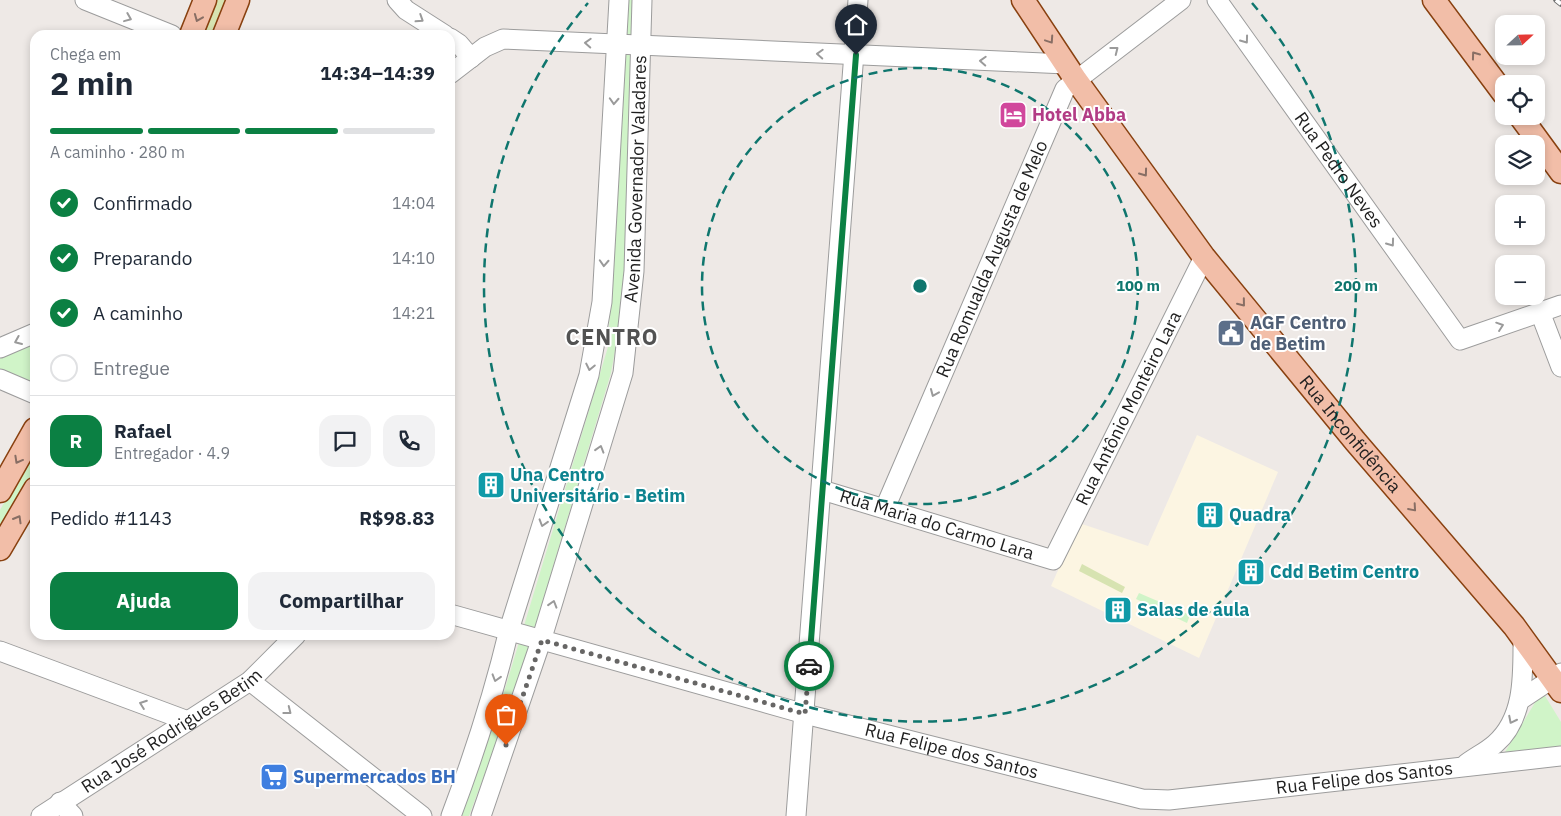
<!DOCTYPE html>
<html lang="pt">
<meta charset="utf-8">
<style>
:root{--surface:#fff;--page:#f2f2f3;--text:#1f2937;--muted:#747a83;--line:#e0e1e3;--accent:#0b8043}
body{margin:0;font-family:"IBM Plex Sans",sans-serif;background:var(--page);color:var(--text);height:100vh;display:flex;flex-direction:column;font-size:19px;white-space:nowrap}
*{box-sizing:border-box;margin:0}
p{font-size:16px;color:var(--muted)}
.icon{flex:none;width:28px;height:28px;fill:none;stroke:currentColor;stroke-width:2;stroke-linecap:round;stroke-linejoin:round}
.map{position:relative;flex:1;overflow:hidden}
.side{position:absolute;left:30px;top:30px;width:425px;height:610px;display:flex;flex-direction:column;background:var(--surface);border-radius:15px;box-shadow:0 2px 8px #0003}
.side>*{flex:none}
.needle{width:32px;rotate:68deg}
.tools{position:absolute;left:1495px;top:15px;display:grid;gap:10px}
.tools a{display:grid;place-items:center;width:50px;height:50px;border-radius:10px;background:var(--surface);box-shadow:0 2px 8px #0003;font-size:25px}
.pin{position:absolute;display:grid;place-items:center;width:42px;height:42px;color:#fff;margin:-51px -21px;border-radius:50% 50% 50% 0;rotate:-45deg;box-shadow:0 0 5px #0007}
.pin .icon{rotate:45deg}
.courier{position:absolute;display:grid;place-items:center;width:50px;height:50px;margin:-25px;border:4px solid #0b8043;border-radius:50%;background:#fff;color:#222;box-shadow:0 1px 6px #0007}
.summary em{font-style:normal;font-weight:700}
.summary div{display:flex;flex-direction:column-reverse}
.summary{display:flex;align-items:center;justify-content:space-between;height:85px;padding:0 20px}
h1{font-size:32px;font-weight:700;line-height:38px}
.bar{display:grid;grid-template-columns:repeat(4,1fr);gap:8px 5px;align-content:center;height:60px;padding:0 20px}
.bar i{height:6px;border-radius:4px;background:var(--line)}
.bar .active{background:var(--accent)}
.bar p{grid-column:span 4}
.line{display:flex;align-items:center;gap:12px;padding:0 20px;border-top:1px solid var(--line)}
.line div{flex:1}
.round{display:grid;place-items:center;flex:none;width:52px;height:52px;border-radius:15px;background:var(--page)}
ol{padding:0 20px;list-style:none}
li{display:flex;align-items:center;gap:15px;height:55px}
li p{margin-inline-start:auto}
li .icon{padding:5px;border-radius:50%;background:var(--accent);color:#fff;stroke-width:4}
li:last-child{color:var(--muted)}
li i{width:28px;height:28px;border:2px solid var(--line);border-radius:50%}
.button{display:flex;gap:10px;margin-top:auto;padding:10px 20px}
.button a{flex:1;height:58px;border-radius:15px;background:var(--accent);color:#fff;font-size:20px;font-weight:700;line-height:58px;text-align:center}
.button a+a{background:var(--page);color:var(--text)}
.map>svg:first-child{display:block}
.education{fill:#fcf5e2}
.grass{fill:#d7e3b1}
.park{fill:#d0f4c8}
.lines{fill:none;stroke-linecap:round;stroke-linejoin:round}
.minor-casing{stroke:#9c9c9c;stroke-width:21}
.major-casing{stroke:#894110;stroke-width:25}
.minor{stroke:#fff;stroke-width:19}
.major{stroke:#f2bea8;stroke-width:22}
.rail-casing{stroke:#6d6d6d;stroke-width:5.5}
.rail{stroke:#fff;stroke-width:4;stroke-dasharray:11;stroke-linecap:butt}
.oneway{stroke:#9a9a9a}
.oneway2{stroke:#886e64}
.done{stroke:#676665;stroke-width:5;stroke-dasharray:0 9}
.route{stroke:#0b8043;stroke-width:6}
.ring{fill:none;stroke:#0f766e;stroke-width:2.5;stroke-dasharray:9 6}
.labels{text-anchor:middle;stroke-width:4;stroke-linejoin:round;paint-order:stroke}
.hotel-label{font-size:18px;font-weight:bold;fill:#b23c85;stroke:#fff;text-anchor:start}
.street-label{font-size:18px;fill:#1f1f1f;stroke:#fff}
.service-label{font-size:18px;font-weight:bold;fill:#4e5e75;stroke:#fff;text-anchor:start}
.culture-label{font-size:18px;font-weight:bold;fill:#0d838f;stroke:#fff;text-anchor:start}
.shop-label{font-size:18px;font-weight:bold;fill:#366cbe;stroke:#fff;text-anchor:start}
.district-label{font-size:22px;font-weight:bold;letter-spacing:1px;fill:#525252;stroke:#fff}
.centre{fill:#0f766e;stroke:#fff;stroke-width:2.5}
.ring-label{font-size:15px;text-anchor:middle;font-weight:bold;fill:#0f766e;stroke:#fff;stroke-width:4;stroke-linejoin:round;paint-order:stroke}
</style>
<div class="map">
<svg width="1561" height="816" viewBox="0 0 1561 816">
<rect width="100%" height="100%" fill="#eee9e6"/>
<!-- education -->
<polygon class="education" points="1197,435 1278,472 1199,658 1051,586 1079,523 1148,546"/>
<!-- grass -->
<g class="grass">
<polygon points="213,0 230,0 216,35 199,35"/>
<polygon points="1082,564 1125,587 1122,593 1079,571"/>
</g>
<!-- park -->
<g class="park">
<polygon points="627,0 634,0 623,306 611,373 517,687 469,816 459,816 504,692 608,347"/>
<polygon points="35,344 35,386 0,370 0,355"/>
<polygon points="35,447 35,475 0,537 0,510"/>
<polygon points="1139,593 1190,615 1187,623 1136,599"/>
<polygon points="1542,691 1561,722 1561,746 1505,752"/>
</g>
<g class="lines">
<defs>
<g id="minor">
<polyline points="85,0 172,35"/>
<polyline points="397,0 406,10 445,35"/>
<path id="s1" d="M1217,0L1460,340L1561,305"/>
<polyline points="450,38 459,44 471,58"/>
<polyline points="450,74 485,47 503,39 1066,64"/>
<polyline points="1540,312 1561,367"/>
<polyline points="0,348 35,333"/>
<polyline points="0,379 35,394"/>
<path id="s2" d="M822,490L1053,560L1204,257"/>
<path id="s3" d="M885,508L1065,89L1181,0"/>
<path id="s4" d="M450,614L805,714L1142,799L1169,800L1561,756"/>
<polyline points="0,651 188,721"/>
<polyline points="250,681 422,816"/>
<polyline points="1520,700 1561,673"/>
<path d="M1466,764C1475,757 1486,752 1495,744C1525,718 1523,674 1523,638"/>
<polyline points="60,802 73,816"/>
<path id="s5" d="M41,816L250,681L296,635"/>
<path d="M451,816C474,755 494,693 509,630L589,375L602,302L619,0"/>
<path id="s6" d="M481,816L541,641L623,373L634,271L642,0"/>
<polyline points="796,816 858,0"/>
</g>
<g id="major">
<path id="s7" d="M1023,0L1076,80L1204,257L1355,441L1514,626L1561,691"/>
<polyline points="1434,0 1504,94"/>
<polyline points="191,35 205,0"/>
<polyline points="224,35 238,0"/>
<polyline points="1520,116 1561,172"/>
<polyline points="0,491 35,429"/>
<polyline points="0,549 35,489"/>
</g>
</defs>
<!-- minor casing -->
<use href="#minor" class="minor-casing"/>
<!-- major casing -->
<use href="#major" class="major-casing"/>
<!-- minor -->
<use href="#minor" class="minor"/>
<!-- major -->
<use href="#major" class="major"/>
<defs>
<polyline id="rail" points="1556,0 1561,4"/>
</defs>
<!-- rail casing -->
<use href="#rail" class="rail-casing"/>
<!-- rail -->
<use href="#rail" class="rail"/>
</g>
<!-- one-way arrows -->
<defs><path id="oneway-chevron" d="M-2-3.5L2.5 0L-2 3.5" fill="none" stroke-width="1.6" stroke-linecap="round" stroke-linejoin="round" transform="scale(1.25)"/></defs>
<g class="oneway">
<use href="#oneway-chevron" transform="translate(128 18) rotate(22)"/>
<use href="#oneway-chevron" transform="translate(420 19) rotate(33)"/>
<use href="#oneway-chevron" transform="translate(1245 40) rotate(54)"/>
<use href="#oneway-chevron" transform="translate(588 43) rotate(-177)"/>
<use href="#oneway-chevron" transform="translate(1115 50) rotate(-38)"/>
<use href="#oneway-chevron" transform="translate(820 54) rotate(-177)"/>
<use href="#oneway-chevron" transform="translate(983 61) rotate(-177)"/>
<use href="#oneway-chevron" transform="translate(614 101) rotate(93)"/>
<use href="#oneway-chevron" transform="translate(1391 243) rotate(54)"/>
<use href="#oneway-chevron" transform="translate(604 263) rotate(93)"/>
<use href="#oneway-chevron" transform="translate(1500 326) rotate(-19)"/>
<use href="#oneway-chevron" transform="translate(18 341) rotate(157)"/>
<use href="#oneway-chevron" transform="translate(590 367) rotate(102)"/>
<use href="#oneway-chevron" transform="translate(934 393) rotate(113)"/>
<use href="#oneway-chevron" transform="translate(600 449) rotate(-73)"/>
<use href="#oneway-chevron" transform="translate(543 523) rotate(107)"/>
<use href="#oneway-chevron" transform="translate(553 604) rotate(-73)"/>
<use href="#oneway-chevron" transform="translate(496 678) rotate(107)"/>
<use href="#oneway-chevron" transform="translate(143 704) rotate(-160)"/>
<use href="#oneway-chevron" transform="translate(288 711) rotate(38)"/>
<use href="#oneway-chevron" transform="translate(1512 720) rotate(117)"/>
</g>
<g class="oneway2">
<use href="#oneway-chevron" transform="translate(198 18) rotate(112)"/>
<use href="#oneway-chevron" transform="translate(1050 40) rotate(56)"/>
<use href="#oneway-chevron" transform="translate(1475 55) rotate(-126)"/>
<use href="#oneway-chevron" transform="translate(1144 173) rotate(54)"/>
<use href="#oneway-chevron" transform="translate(1242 303) rotate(51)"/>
<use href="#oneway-chevron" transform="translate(18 460) rotate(119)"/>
<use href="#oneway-chevron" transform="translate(1413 508) rotate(49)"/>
<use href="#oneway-chevron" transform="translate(18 519) rotate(-60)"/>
</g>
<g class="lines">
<!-- done -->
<polyline class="done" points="506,745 542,640 805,714 809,666"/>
<!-- route -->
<polyline class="route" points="809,666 856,55"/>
</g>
<!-- distance rings -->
<g class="ring">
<circle cx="920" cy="286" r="218"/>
<path d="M1252 3A436 436 0 1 1 588 3"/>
</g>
<!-- icons -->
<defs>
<symbol id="hotel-square" viewBox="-11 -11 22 22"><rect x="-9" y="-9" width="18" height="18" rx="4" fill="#d1479c" stroke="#fff"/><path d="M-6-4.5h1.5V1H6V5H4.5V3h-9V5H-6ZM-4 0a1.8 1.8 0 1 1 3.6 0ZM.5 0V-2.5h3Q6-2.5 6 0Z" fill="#fff"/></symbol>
<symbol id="civic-square" viewBox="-11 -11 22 22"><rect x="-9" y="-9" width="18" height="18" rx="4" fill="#5c6f8a" stroke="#fff"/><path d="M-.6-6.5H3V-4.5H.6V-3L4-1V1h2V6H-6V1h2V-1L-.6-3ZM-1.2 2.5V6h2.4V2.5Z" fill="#fff"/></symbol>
<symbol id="building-square" viewBox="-11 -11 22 22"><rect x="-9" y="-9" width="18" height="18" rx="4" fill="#0f9aa8" stroke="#fff"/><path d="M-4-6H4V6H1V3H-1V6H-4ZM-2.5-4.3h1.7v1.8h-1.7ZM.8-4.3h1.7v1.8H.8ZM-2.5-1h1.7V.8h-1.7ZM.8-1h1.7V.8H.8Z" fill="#fff"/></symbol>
<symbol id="supermarket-square" viewBox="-11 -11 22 22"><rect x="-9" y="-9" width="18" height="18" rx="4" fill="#3f7fe0" stroke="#fff"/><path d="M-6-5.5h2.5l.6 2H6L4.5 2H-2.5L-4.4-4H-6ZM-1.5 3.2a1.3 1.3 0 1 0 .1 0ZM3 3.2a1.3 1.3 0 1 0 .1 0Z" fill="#fff"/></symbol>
</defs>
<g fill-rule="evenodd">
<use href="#hotel-square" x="997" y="99" width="32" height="32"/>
<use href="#civic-square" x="1215" y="317" width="32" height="32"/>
<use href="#building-square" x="475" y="469" width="32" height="32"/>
<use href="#building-square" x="1194" y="499" width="32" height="32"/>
<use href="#building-square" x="1235" y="556" width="32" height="32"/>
<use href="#building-square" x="1102" y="594" width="32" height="32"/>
<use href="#supermarket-square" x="258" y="761" width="32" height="32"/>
</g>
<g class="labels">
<!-- hotel labels -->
<g class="hotel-label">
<text x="1032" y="121">Hotel Abba</text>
</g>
<!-- street labels -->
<g class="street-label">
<text dy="6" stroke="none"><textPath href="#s1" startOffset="209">Rua Pedro Neves</textPath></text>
<text dy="6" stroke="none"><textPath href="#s6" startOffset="660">Avenida Governador Valadares</textPath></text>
<text dy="6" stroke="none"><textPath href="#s3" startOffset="271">Rua Romualda Augusta de Melo</textPath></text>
<text dy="6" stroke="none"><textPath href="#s2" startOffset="411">Rua Antônio Monteiro Lara</textPath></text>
<text dy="6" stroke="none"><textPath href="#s7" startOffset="544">Rua Inconfidência</textPath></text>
<text dy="6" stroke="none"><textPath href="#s2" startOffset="120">Rua Maria do Carmo Lara</textPath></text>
<text dy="6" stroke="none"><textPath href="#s5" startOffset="156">Rua José Rodrigues Betim</textPath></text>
<text dy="6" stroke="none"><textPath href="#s4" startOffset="520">Rua Felipe dos Santos</textPath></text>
<text dy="6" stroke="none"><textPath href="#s4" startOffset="940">Rua Felipe dos Santos</textPath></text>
</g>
<!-- service labels -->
<g class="service-label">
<text x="1250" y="329">AGF Centro<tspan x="1250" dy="21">de Betim</tspan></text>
</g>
<!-- culture labels -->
<g class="culture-label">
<text x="510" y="481">Una Centro<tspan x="510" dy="21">Universitário - Betim</tspan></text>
<text x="1229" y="521">Quadra</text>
<text x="1270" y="578">Cdd Betim Centro</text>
<text x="1137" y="616">Salas de aula</text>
</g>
<!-- shop labels -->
<g class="shop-label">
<text x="293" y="783">Supermercados BH</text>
</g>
<!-- district labels -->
<g class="district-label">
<text x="612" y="345">CENTRO</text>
</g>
</g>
<circle cx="920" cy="286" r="8" class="centre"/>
<g class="ring-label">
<text x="1138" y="291">100 m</text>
<text x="1356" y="291">200 m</text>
</g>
</svg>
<div class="tools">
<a><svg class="needle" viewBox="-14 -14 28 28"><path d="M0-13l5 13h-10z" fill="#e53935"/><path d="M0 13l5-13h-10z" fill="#747a83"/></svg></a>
<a><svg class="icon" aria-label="locate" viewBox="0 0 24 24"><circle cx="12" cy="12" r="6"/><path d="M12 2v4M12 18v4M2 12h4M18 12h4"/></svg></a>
<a><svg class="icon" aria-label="layers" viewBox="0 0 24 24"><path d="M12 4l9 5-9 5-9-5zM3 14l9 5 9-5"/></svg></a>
<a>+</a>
<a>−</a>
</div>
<div class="pin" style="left:506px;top:745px;background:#ea580c"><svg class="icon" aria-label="bag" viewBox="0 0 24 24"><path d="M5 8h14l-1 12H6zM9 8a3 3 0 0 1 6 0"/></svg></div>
<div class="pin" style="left:856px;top:55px;background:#1f2937"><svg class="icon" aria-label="home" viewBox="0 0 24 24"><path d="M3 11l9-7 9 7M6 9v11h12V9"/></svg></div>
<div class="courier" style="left:809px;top:666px"><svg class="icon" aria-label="car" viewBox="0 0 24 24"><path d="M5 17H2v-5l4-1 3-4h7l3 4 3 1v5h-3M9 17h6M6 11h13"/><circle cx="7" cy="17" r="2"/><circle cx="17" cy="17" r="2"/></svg></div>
<section class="side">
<div class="summary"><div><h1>2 min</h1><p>Chega em</p></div><em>14:34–14:39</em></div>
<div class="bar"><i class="active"></i><i class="active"></i><i class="active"></i><i></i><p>A caminho · 280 m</p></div>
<ol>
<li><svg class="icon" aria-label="check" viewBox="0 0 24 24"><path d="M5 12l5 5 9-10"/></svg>Confirmado<p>14:04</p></li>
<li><svg class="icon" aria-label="check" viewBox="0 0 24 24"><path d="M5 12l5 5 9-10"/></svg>Preparando<p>14:10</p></li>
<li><svg class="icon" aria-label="check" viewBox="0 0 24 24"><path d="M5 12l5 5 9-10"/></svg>A caminho<p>14:21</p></li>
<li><i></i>Entregue</li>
</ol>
<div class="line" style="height:90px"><b class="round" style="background:var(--accent);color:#fff">R</b><div><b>Rafael</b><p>Entregador · 4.9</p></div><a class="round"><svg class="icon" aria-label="chat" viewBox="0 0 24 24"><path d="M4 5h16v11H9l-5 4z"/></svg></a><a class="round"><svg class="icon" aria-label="phone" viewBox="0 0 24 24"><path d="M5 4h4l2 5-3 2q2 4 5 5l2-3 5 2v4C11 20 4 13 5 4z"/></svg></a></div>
<div class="line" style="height:65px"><div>Pedido #1143</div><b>R$98.83</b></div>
<div class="button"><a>Ajuda</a><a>Compartilhar</a></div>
</section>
</div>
